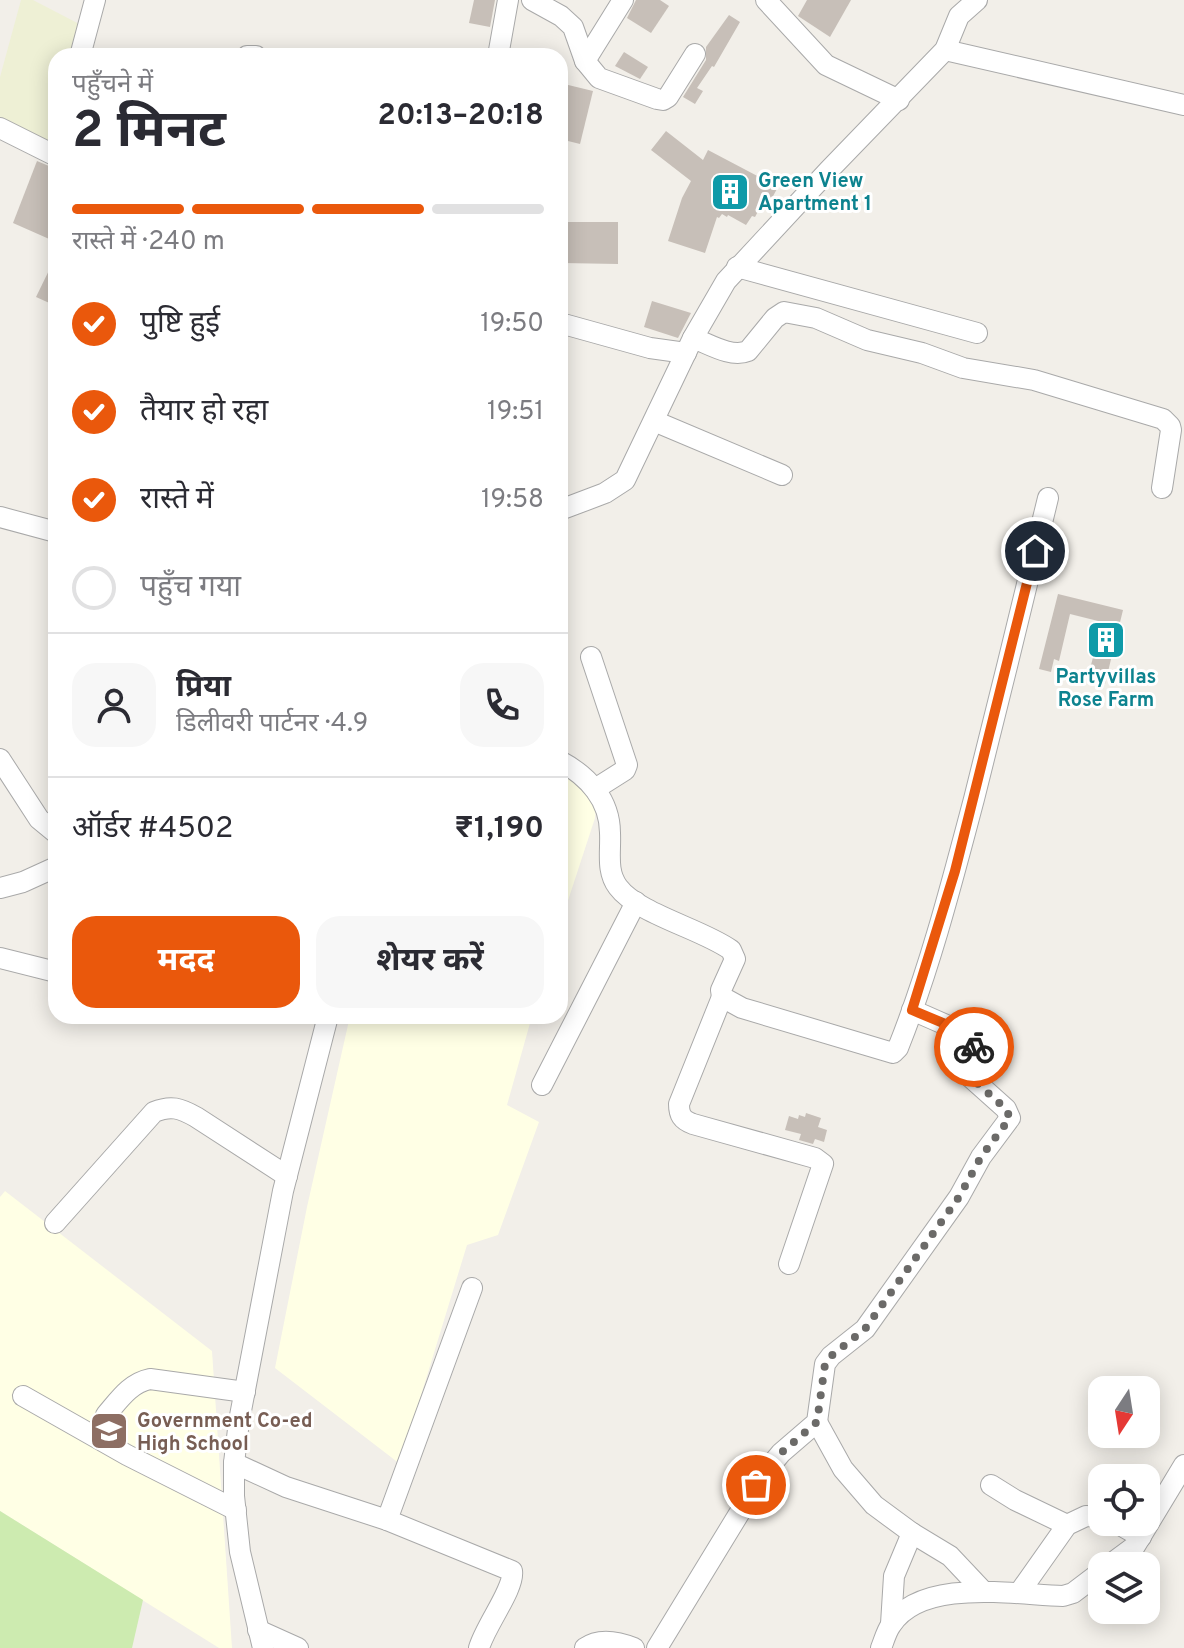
<!DOCTYPE html>
<html lang="hi">
<meta charset="utf-8">
<style>
:root{--surface:#fff;--page:#f7f7f7;--text:#2b2b33;--muted:#7c7c81;--line:#e1e1e2;--accent:#ea580c}
body{margin:0;font-family:Overpass,"Noto Sans Devanagari",sans-serif;background:var(--page);color:var(--text);height:100vh;display:flex;flex-direction:column;font-size:30px;white-space:nowrap}
*{box-sizing:border-box;margin:0}
p{font-size:26px;color:var(--muted)}
.icon{flex:none;width:44px;height:44px;fill:none;stroke:currentColor;stroke-width:2;stroke-linecap:round;stroke-linejoin:round}
.map{position:relative;flex:1;overflow:hidden}
.sheet{position:absolute;left:48px;top:48px;width:520px;height:976px;display:flex;flex-direction:column;background:var(--surface);border-radius:24px;box-shadow:0 4px 20px #0003}
.sheet>*{flex:none}
.needle{width:52px;rotate:192deg}
.controls{position:absolute;left:1088px;top:1376px;display:grid;gap:16px}
.controls a{display:grid;place-items:center;width:72px;height:72px;border-radius:16px;background:var(--surface);box-shadow:0 4px 20px #0003;font-size:40px}
.pin{position:absolute;display:grid;place-items:center;width:68px;height:68px;color:#fff;margin:-34px;border:4px solid #fff;border-radius:50%;box-shadow:0 2px 8px #0007}
.courier{position:absolute;display:grid;place-items:center;width:80px;height:80px;margin:-40px;border:6px solid #ea580c;border-radius:50%;background:#fff;color:#222;box-shadow:0 2px 10px #0007}
.summary em{font-style:normal;font-weight:700}
.summary div{display:flex;flex-direction:column-reverse}
.summary{display:flex;align-items:center;justify-content:space-between;height:136px;padding:0 24px}
h1{font-size:52px;font-weight:700;line-height:60px}
.bar{display:grid;grid-template-columns:repeat(4,1fr);gap:12px 8px;align-content:center;height:96px;padding:0 24px}
.bar i{height:10px;border-radius:6px;background:var(--line)}
.bar .current{background:var(--accent)}
.bar p{grid-column:span 4}
.line{display:flex;align-items:center;gap:20px;padding:0 24px;border-top:2px solid var(--line)}
.line div{flex:1}
.round{display:grid;place-items:center;flex:none;width:84px;height:84px;border-radius:24px;background:var(--page)}
ol{padding:0 24px;list-style:none}
li{display:flex;align-items:center;gap:24px;height:88px}
li p{margin-inline-start:auto}
li .icon{padding:8px;border-radius:50%;background:var(--accent);color:#fff;stroke-width:4}
li:last-child{color:var(--muted)}
li i{width:44px;height:44px;border:4px solid var(--line);border-radius:50%}
.primary-button{display:flex;gap:16px;margin-top:auto;padding:16px 24px}
.primary-button a{flex:1;height:92px;border-radius:24px;background:var(--accent);color:#fff;font-size:32px;font-weight:700;line-height:92px;text-align:center}
.primary-button a+a{background:var(--page);color:var(--text)}
.map>svg:first-child{display:block}
.education{fill:#ffffe5}
.farmland{fill:#eef0d5}
.grass{fill:#cdebb0}
.building{fill:#c7bfb8}
.lines{fill:none;stroke-linecap:round;stroke-linejoin:round}
.minor-casing{stroke:#a9a9a9;stroke-width:22}
.minor{stroke:#fff;stroke-width:20}
.done{stroke:#6b6a68;stroke-width:8;stroke-dasharray:0 14.4}
.route{stroke:#ea580c;stroke-width:10}
.labels{text-anchor:middle;stroke-width:6;stroke-linejoin:round;paint-order:stroke}
.culture-label{font-size:20px;font-weight:bold;fill:#0d838f;stroke:#fff;text-anchor:start}
.education-label{font-size:20px;font-weight:bold;fill:#785e54;stroke:#fff;text-anchor:start}
</style>
<div class="map">
<svg width="1184" height="1648" viewBox="0 0 1184 1648">
<rect width="100%" height="100%" fill="#f2efe9"/>
<!-- education -->
<g class="education">
<polygon points="560,769 596,799 595,818 560,925"/>
<polygon points="350,1016 532,1016 507,1105 539,1122 498,1235 467,1245 400,1464 275,1368 307,1207"/>
<polygon points="5,1191 212,1351 232,1648 219,1648 0,1511 0,1197"/>
</g>
<!-- farmland -->
<polygon class="farmland" points="21,0 33,0 85,27 78,56 56,56 56,134 53,146 0,123 0,77"/>
<!-- grass -->
<polygon class="grass" points="0,1511 143,1600 132,1648 0,1648"/>
<!-- building -->
<g class="building">
<polygon points="474,0 495,0 490,27 469,23"/>
<polygon points="636,0 660,0 669,6 651,33 627,18"/>
<polygon points="807,0 851,0 830,37 798,16"/>
<polygon points="729,15 740,22 714,67 712,66 697,88 703,91 695,104 683,97 706,60 706,47"/>
<polygon points="624,52 648,67 640,79 615,66"/>
<polygon points="560,83 593,91 580,144 560,139"/>
<polygon points="666,131 703,160 708,150 778,187 772,198 769,197 765,206 762,204 755,217 752,216 746,225 728,215 727,217 722,214 719,218 717,217 705,253 668,241 682,198 691,181 651,150"/>
<polygon points="37,161 56,169 56,242 13,223"/>
<polygon points="563,222 618,222 618,264 562,263"/>
<polygon points="56,256 56,306 36,297"/>
<polygon points="652,301 691,313 678,338 644,327"/>
<polygon points="1058,594 1123,610 1105,684 1093,681 1095,670 1090,669 1102,622 1070,614 1059,661 1054,659 1051,672 1039,669"/>
<polygon points="806,1113 821,1118 818,1127 827,1130 824,1142 815,1139 813,1144 799,1140 801,1134 785,1130 789,1116 798,1119 799,1115 805,1117"/>
</g>
<g class="lines">
<defs>
<g id="minor">
<polyline points="532,0 561,16 573,27 585,61 599,78 657,99 663,100 668,97 695,54"/>
<polyline points="766,0 826,65 899,100"/>
<polyline points="945,50 1184,105"/>
<polyline points="80,56 95,0"/>
<polyline points="247,56 256,56"/>
<polyline points="498,56 508,0"/>
<polyline points="585,61 623,0"/>
<polyline points="0,128 56,156"/>
<polyline points="737,267 977,333"/>
<polyline points="560,323 650,348 686,353"/>
<path d="M693,338C709,344 731,358 748,351L775,318L784,312L816,318L867,340L922,353L963,368L1034,380L1163,419L1170,426L1171,430L1162,488"/>
<polyline points="654,421 782,475"/>
<polyline points="560,510 605,493 625,480 693,338 726,281 829,170 945,50 959,16 977,0"/>
<polyline points="0,517 56,532"/>
<polyline points="591,657 627,765 625,770 595,789"/>
<polyline points="0,759 39,819 56,833"/>
<path d="M560,761C588,776 610,800 610,833C611,852 606,871 618,887C638,914 702,929 731,950L735,959L721,990L722,997L742,1008L893,1053L898,1048C930,968 952,882 974,799C999,699 1024,598 1048,498"/>
<polyline points="0,888 23,882 56,867"/>
<polyline points="0,958 56,972"/>
<path d="M722,997L679,1104C679,1115 682,1120 693,1124L815,1158L823,1164L789,1264"/>
<polyline points="542,1085 636,902"/>
<path d="M55,1223L154,1112C171,1105 180,1108 196,1117L287,1176"/>
<polyline points="23,1396 127,1455 236,1510"/>
<path d="M106,1415C119,1400 130,1383 150,1379L245,1392"/>
<polyline points="817,1422 843,1469 874,1505 912,1533 950,1556 983,1591"/>
<path d="M234,1463L286,1487L387,1520L512,1571C515,1588 485,1626 479,1648"/>
<polyline points="991,1485 1015,1500 1067,1525"/>
<polyline points="387,1520 472,1288"/>
<polyline points="1115,1522 1141,1537"/>
<polyline points="1108,1566 1135,1546 1184,1465"/>
<polyline points="1019,1593 1067,1525 1086,1516 1102,1517"/>
<polyline points="891,1624 894,1576 912,1533"/>
<polyline points="258,1630 298,1648"/>
<polyline points="263,1648 240,1552 234,1496 234,1463 239,1421 283,1191 328,1016"/>
<path d="M585,1648C599,1638 619,1642 634,1648"/>
<polyline points="657,1648 762,1476 781,1453 817,1422 825,1364 831,1356 865,1329 959,1197 981,1157 1010,1118 1006,1109 968,1075 974,1047 969,1035 912,1010"/>
<path d="M881,1648C884,1641 886,1632 891,1625C922,1577 1016,1595 1063,1596L1073,1593L1102,1571"/>
</g>
</defs>
<!-- minor casing -->
<use href="#minor" class="minor-casing"/>
<!-- minor -->
<use href="#minor" class="minor"/>
</g>
<g class="lines">
<!-- done -->
<polyline class="done" points="756,1485 781,1453 817,1422 825,1364 831,1356 865,1329 959,1197 981,1157 1010,1118 1006,1109 968,1075 974,1047"/>
<!-- route -->
<polyline class="route" points="974,1047 969,1035 962,1031 912,1010 955,871 1035,551"/>
</g>
<!-- icons -->
<defs>
<symbol id="building-square" viewBox="-11 -11 22 22"><rect x="-9" y="-9" width="18" height="18" rx="4" fill="#0f9aa8" stroke="#fff"/><path d="M-4-6H4V6H1V3H-1V6H-4ZM-2.5-4.3h1.7v1.8h-1.7ZM.8-4.3h1.7v1.8H.8ZM-2.5-1h1.7V.8h-1.7ZM.8-1h1.7V.8H.8Z" fill="#fff"/></symbol>
<symbol id="school-square" viewBox="-11 -11 22 22"><rect x="-9" y="-9" width="18" height="18" rx="4" fill="#8d6e63" stroke="#fff"/><path d="M0-5L7-2L0 1L-7-2ZM-4 1L0 2.5L4 1V4Q0 6-4 4Z" fill="#fff"/></symbol>
</defs>
<g fill-rule="evenodd">
<use href="#building-square" x="708" y="170" width="44" height="44"/>
<use href="#building-square" x="1084" y="618" width="44" height="44"/>
<use href="#school-square" x="87" y="1409" width="44" height="44"/>
</g>
<g class="labels">
<!-- culture labels -->
<g class="culture-label">
<text x="758" y="187">Green View<tspan x="758" dy="23">Apartment 1</tspan></text>
<text x="1106" y="683" text-anchor="middle">Partyvillas<tspan x="1106" dy="23">Rose Farm</tspan></text>
</g>
<!-- education labels -->
<g class="education-label">
<text x="137" y="1427">Government Co-ed<tspan x="137" dy="23">High School</tspan></text>
</g>
</g>
</svg>
<div class="controls">
<a><svg class="needle" viewBox="-14 -14 28 28"><path d="M0-13l5 13h-10z" fill="#e53935"/><path d="M0 13l5-13h-10z" fill="#7c7c81"/></svg></a>
<a><svg class="icon" aria-label="locate" viewBox="0 0 24 24"><circle cx="12" cy="12" r="6"/><path d="M12 2v4M12 18v4M2 12h4M18 12h4"/></svg></a>
<a><svg class="icon" aria-label="layers" viewBox="0 0 24 24"><path d="M12 4l9 5-9 5-9-5zM3 14l9 5 9-5"/></svg></a>
</div>
<div class="pin" style="left:756px;top:1485px;background:#ea580c"><svg class="icon" aria-label="bag" viewBox="0 0 24 24"><path d="M5 8h14l-1 12H6zM9 8a3 3 0 0 1 6 0"/></svg></div>
<div class="pin" style="left:1035px;top:551px;background:#1f2937"><svg class="icon" aria-label="home" viewBox="0 0 24 24"><path d="M3 11l9-7 9 7M6 9v11h12V9"/></svg></div>
<div class="courier" style="left:974px;top:1047px"><svg class="icon" aria-label="bike" viewBox="0 0 24 24"><circle cx="6" cy="16" r="4"/><circle cx="18" cy="16" r="4"/><path d="M6 16l4-8h5l3 8M10 8l3 8H6M13 5h3"/></svg></div>
<section class="sheet">
<div class="summary"><div><h1>2 मिनट</h1><p>पहुँचने में</p></div><em>20:13–20:18</em></div>
<div class="bar"><i class="current"></i><i class="current"></i><i class="current"></i><i></i><p>रास्ते में · 240 m</p></div>
<ol>
<li><svg class="icon" aria-label="check" viewBox="0 0 24 24"><path d="M5 12l5 5 9-10"/></svg>पुष्टि हुई<p>19:50</p></li>
<li><svg class="icon" aria-label="check" viewBox="0 0 24 24"><path d="M5 12l5 5 9-10"/></svg>तैयार हो रहा<p>19:51</p></li>
<li><svg class="icon" aria-label="check" viewBox="0 0 24 24"><path d="M5 12l5 5 9-10"/></svg>रास्ते में<p>19:58</p></li>
<li><i></i>पहुँच गया</li>
</ol>
<div class="line" style="height:144px"><a class="round"><svg class="icon" aria-label="person" viewBox="0 0 24 24"><circle cx="12" cy="8" r="4"/><path d="M4 21q1-7 8-7t8 7"/></svg></a><div><b>प्रिया</b><p>डिलीवरी पार्टनर · 4.9</p></div><a class="round"><svg class="icon" aria-label="phone" viewBox="0 0 24 24"><path d="M5 4h4l2 5-3 2q2 4 5 5l2-3 5 2v4C11 20 4 13 5 4z"/></svg></a></div>
<div class="line" style="height:104px"><div>ऑर्डर #4502</div><b>₹1,190</b></div>
<div class="primary-button"><a>मदद</a><a>शेयर करें</a></div>
</section>
</div>
